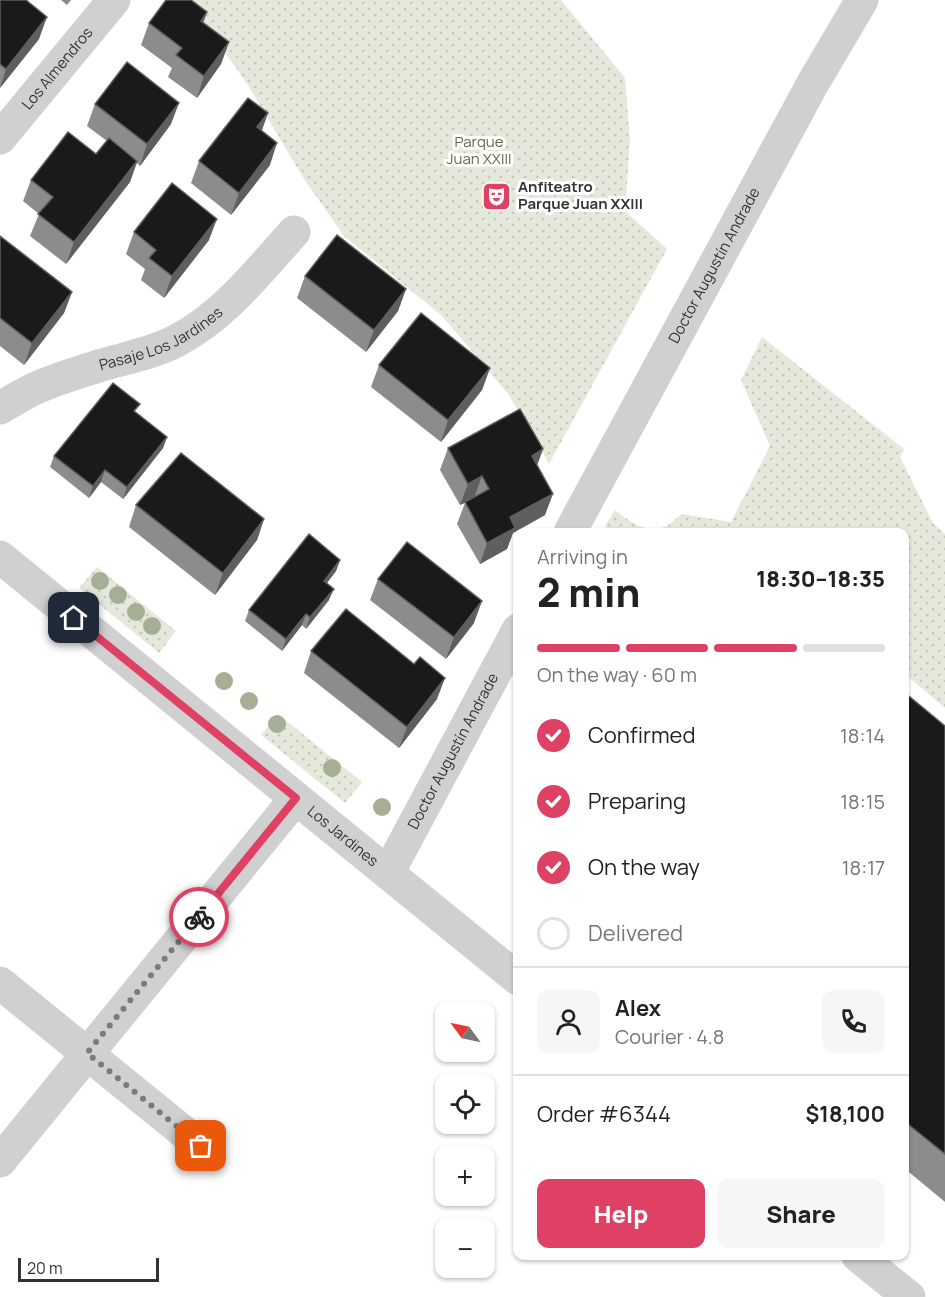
<!DOCTYPE html>
<meta charset="utf-8">
<style>
:root{--surface:#fff;--page:#f6f6f6;--text:#222;--muted:#767676;--line:#e0e0e0;--accent:#de4164}
body{margin:0;font-family:Manrope,sans-serif;background:var(--page);color:var(--text);height:100vh;display:flex;flex-direction:column;font-size:22px;white-space:nowrap}
*{box-sizing:border-box;margin:0}
p{font-size:20px;color:var(--muted)}
.icon{flex:none;width:33px;height:33px;fill:none;stroke:currentColor;stroke-width:2;stroke-linecap:round;stroke-linejoin:round}
.map{position:relative;flex:1;overflow:hidden}
.sheet{position:absolute;left:513px;top:528px;width:396px;height:732px;display:flex;flex-direction:column;background:var(--surface);border-radius:12px;box-shadow:0 2px 4px #0004}
.sheet>*{flex:none}
.needle{width:39px;rotate:303deg}
.fabs{position:absolute;left:435px;top:1002px;display:grid;gap:12px}
.fabs a{display:grid;place-items:center;width:60px;height:60px;border-radius:12px;background:var(--surface);box-shadow:0 2px 4px #0004;font-size:30px}
.scale{position:absolute;left:18px;bottom:15px;width:141px;box-sizing:border-box;padding-left:6px;border:3px solid #333;border-top:0;font-size:16px;line-height:21px;white-space:nowrap;color:#333;-webkit-text-stroke:4px #fff;paint-order:stroke}
.pin{position:absolute;display:grid;place-items:center;width:51px;height:51px;color:#fff;margin:-26px;border-radius:12px;box-shadow:0 3px 9px #0006}
.courier{position:absolute;display:grid;place-items:center;width:60px;height:60px;margin:-30px;border:4px solid #de4164;border-radius:50%;background:#fff;color:#222;box-shadow:0 2px 8px #0007}
.summary em{font-style:normal;font-weight:800}
.summary div{display:flex;flex-direction:column-reverse}
.summary{display:flex;align-items:center;justify-content:space-between;height:102px;padding:0 24px}
h1{font-size:39px;font-weight:800;line-height:45px}
.bar{display:grid;grid-template-columns:repeat(4,1fr);gap:9px 6px;align-content:center;height:72px;padding:0 24px}
.bar i{height:8px;border-radius:4px;background:var(--line)}
.bar .on{background:var(--accent)}
.bar p{grid-column:span 4}
.line{display:flex;align-items:center;gap:15px;padding:0 24px;border-top:2px solid var(--line)}
.line div{flex:1}
.round{display:grid;place-items:center;flex:none;width:63px;height:63px;border-radius:12px;background:var(--page)}
ol{padding:0 24px;list-style:none}
li{display:flex;align-items:center;gap:18px;height:66px}
li p{margin-inline-start:auto}
li .icon{padding:6px;border-radius:50%;background:var(--accent);color:#fff;stroke-width:4}
li:last-child{color:var(--muted)}
li i{width:33px;height:33px;border:3px solid var(--line);border-radius:50%}
.button{display:flex;gap:12px;margin-top:auto;padding:12px 24px}
.button a{flex:1;height:69px;border-radius:12px;background:var(--accent);color:#fff;font-size:24px;font-weight:800;line-height:69px;text-align:center}
.button a+a{background:var(--page);color:var(--text)}
.map>svg:first-child{display:block}
.green{fill:url(#green-dots)}
.lines{fill:none;stroke-linecap:round;stroke-linejoin:round}
.minor{stroke:#d0d0d0;stroke-width:33}
.tree{fill:#a6af96}
.wall{fill:#8c8c8c}
.shaded-wall{fill:#5f5f5f}
.building{fill:#1a1a1a;stroke:#5f5f5f;stroke-width:1.5}
.done{stroke:#7a7a7a;stroke-width:6;stroke-dasharray:0 10.8}
.route{stroke:#de4164;stroke-width:8}
.labels{text-anchor:middle;stroke-width:6;stroke-linejoin:round;paint-order:stroke}
.street-label{font-size:15px;fill:#333;stroke:#fff}
.park-label{font-size:15px;fill:#5d6e41;stroke:#fff}
.poi-label{font-size:15px;font-weight:bold;fill:#333;stroke:#fff;text-anchor:start}
</style>
<div class="map">
<svg width="945" height="1297" viewBox="0 0 945 1297">
<defs>
<pattern id="green-dots" width="8" height="8" patternUnits="userSpaceOnUse" patternTransform="scale(1.5)"><rect width="8" height="8" fill="#e5e9dc"/><path d="M2 2h.1M6 6h.1" fill="none" stroke="#c5c8bd" stroke-width="1.8" stroke-linecap="round"/></pattern>
</defs>
<rect width="100%" height="100%" fill="#fff"/>
<!-- green -->
<g class="green">
<polygon points="177,0 561,0 625,78 630,140 625,211 667,249 549,464 509,395 441,315 344,236 304,179 248,85 224,51"/>
<path d="M762,337L904,449L900,457L933,523L945,534V708L905,674L904,532H613L605,526L615,510C630,522 647,535 667,526C672,523 677,517 682,514L731,522L770,446L741,380Z"/>
<polygon points="97,567 176,631 159,653 79,588"/>
<polygon points="278,714 362,782 345,803 261,735"/>
</g>
<g class="lines">
<!-- minor -->
<g class="minor">
<path id="s1" d="M0,138L114,0"/>
<path id="s2" d="M0,408C9,403 18,397 28,392C51,380 77,373 102,365C126,358 153,353 176,341C224,316 258,272 294,232"/>
<path id="s3" d="M570,532L813,83L862,0"/>
<path id="s4" d="M0,557L518,979"/>
<path id="s5" d="M388,873L518,630"/>
<polyline points="0,983 201,1146"/>
<polyline points="0,1161 296,798"/>
<polyline points="858,1256 909,1297"/>
</g>
</g>
<!-- trees -->
<g class="tree">
<circle cx="100" cy="581" r="9"/>
<circle cx="118" cy="595" r="9"/>
<circle cx="136" cy="612" r="9"/>
<circle cx="152" cy="626" r="9"/>
<circle cx="224" cy="681" r="9"/>
<circle cx="249" cy="701" r="9"/>
<circle cx="277" cy="724" r="9"/>
<circle cx="332" cy="768" r="9"/>
<circle cx="382" cy="807" r="9"/>
</g>
<!-- wall -->
<g class="wall">
<polygon points="0,0 39,39 0,88"/>
<polygon points="61,0 71,0 67,5"/>
<polygon points="207,12 203,23 229,42 221,64 197,98 168,77 172,68 141,45 149,23"/>
<polygon points="95,104 171,124 140,166 137,163 130,182 66,264 30,236 39,214 23,201 31,180 96,154 107,141 87,126"/>
<polygon points="268,113 262,130 270,165 231,215 191,183 199,161"/>
<polygon points="134,232 209,240 164,298 141,280 145,269 126,254"/>
<polygon points="0,236 72,292 64,313 24,365 0,346"/>
<polygon points="305,276 406,289 398,311 366,352 297,298"/>
<polygon points="379,365 490,368 482,390 441,442 371,387"/>
<polygon points="137,413 167,437 163,448 123,499 101,482 89,498 50,467 54,456"/>
<polygon points="448,448 543,449 537,465 545,515 513,533 507,549 480,564 457,524 465,503 460,505 440,470"/>
<polygon points="136,505 264,519 257,540 215,595 129,527"/>
<polygon points="340,560 336,571 327,583 329,600 306,629 302,625 282,651 245,621 249,610"/>
<polygon points="378,579 474,623 446,659 370,600"/>
<polygon points="311,651 437,699 399,748 304,673"/>
<polygon points="904,692 945,726 945,1202 904,1168"/>
</g>
<!-- shaded-wall -->
<g class="shaded-wall">
<polygon points="207,12 199,34 201,21"/>
<polygon points="47,17 39,39 0,88 6,69"/>
<polygon points="229,42 221,64 197,98 204,76"/>
<polygon points="179,103 171,124 140,166 147,144"/>
<polygon points="268,113 260,135 257,127"/>
<polygon points="277,143 270,165 231,215 239,193"/>
<polygon points="137,161 130,182 66,264 74,242"/>
<polygon points="217,219 209,240 164,298 172,276"/>
<polygon points="406,289 398,311 366,352 374,330"/>
<polygon points="72,292 64,313 24,365 32,343"/>
<polygon points="490,368 482,390 441,442 448,420"/>
<polygon points="167,437 163,448 123,499 127,487"/>
<polygon points="543,449 535,471 532,456"/>
<polygon points="105,470 101,482 89,498 93,486"/>
<polygon points="482,476 474,498 460,505 468,484"/>
<polygon points="553,494 545,515 513,533 507,549 480,564 487,543 510,517"/>
<polygon points="264,519 257,540 215,595 223,573"/>
<polygon points="340,560 336,571 320,592 324,581"/>
<polygon points="334,589 329,600 306,629 310,617"/>
<polygon points="482,601 474,623 446,659 454,637"/>
<polygon points="306,614 302,625 282,651 286,639"/>
<polygon points="445,678 437,699 399,748 407,727"/>
</g>
<!-- building -->
<g class="building">
<polygon points="0,0 26,0 47,17 6,69 0,64"/>
<polygon points="166,0 191,0 207,12 201,21 229,42 204,76 176,55 182,48 149,23"/>
<polygon points="127,62 179,103 147,144 95,104"/>
<polygon points="248,98 268,113 257,127 277,143 239,193 199,161"/>
<polygon points="68,132 96,154 109,138 137,161 74,242 38,214 53,197 31,180"/>
<polygon points="172,183 217,219 172,276 149,258 156,250 134,232"/>
<polygon points="337,235 406,289 374,330 305,276"/>
<polygon points="0,236 72,292 32,343 0,318"/>
<polygon points="421,313 490,368 448,420 379,365"/>
<polygon points="113,383 140,404 134,411 167,437 127,487 105,470 93,486 54,456"/>
<polygon points="520,409 543,449 532,456 553,494 510,517 515,528 487,543 465,502 489,489 482,476 468,484 448,448"/>
<polygon points="181,453 264,519 223,573 136,505"/>
<polygon points="309,534 340,560 324,581 334,589 310,617 306,614 286,639 249,610"/>
<polygon points="407,542 482,601 454,637 378,579"/>
<polygon points="346,609 414,664 420,657 445,678 407,727 311,651"/>
<polygon points="904,692 945,726 945,1154 904,1121"/>
</g>
<g class="lines">
<!-- done -->
<polyline class="done" points="199,917 87,1053 201,1146"/>
<!-- route -->
<polyline class="route" points="74,618 296,798 199,917"/>
</g>
<!-- icons -->
<defs>
<symbol id="theatre-square" viewBox="-11 -11 22 22"><rect x="-9" y="-9" width="18" height="18" rx="4" fill="#de4164" stroke="#fff"/><path d="M-5-5.5Q0-4 5-5.5V0Q5 5 0 6Q-5 5-5 0ZM-3.3-2.5H-1v1.5H-3.3ZM1-2.5H3.3v1.5H1ZM-2.8 1Q0 5.5 2.8 1Z" fill="#fff"/></symbol>
</defs>
<g fill-rule="evenodd">
<use href="#theatre-square" x="480" y="180" width="33" height="33"/>
</g>
<g class="labels">
<!-- street labels -->
<g class="street-label">
<text dy="5" stroke="none"><textPath href="#s1" startOffset="90">Los Almendros</textPath></text>
<text dy="5" stroke="none"><textPath href="#s3" startOffset="303">Doctor Augustín Andrade</textPath></text>
<text dy="5" stroke="none"><textPath href="#s2" startOffset="176">Pasaje Los Jardines</textPath></text>
<text dy="5" stroke="none"><textPath href="#s5" startOffset="138">Doctor Augustín Andrade</textPath></text>
<text dy="5" stroke="none"><textPath href="#s4" startOffset="442">Los Jardines</textPath></text>
</g>
<!-- park labels -->
<g class="park-label">
<text x="479" y="147">Parque<tspan x="479" dy="17">Juan XXIII</tspan></text>
</g>
<!-- poi labels -->
<g class="poi-label">
<text x="518" y="192">Anfiteatro<tspan x="518" dy="17">Parque Juan XXIII</tspan></text>
</g>
</g>
</svg>
<div class="fabs">
<a><svg class="needle" viewBox="-14 -14 28 28"><path d="M0-13l5 13h-10z" fill="#e53935"/><path d="M0 13l5-13h-10z" fill="#767676"/></svg></a>
<a><svg class="icon" aria-label="locate" viewBox="0 0 24 24"><circle cx="12" cy="12" r="6"/><path d="M12 2v4M12 18v4M2 12h4M18 12h4"/></svg></a>
<a>+</a>
<a>−</a>
</div>
<div class="scale">20 m</div>
<div class="pin" style="left:201px;top:1146px;background:#ea580c"><svg class="icon" aria-label="bag" viewBox="0 0 24 24"><path d="M5 8h14l-1 12H6zM9 8a3 3 0 0 1 6 0"/></svg></div>
<div class="pin" style="left:74px;top:618px;background:#1f2937"><svg class="icon" aria-label="home" viewBox="0 0 24 24"><path d="M3 11l9-7 9 7M6 9v11h12V9"/></svg></div>
<div class="courier" style="left:199px;top:917px"><svg class="icon" aria-label="bike" viewBox="0 0 24 24"><circle cx="6" cy="16" r="4"/><circle cx="18" cy="16" r="4"/><path d="M6 16l4-8h5l3 8M10 8l3 8H6M13 5h3"/></svg></div>
<section class="sheet">
<div class="summary"><div><h1>2 min</h1><p>Arriving in</p></div><em>18:30–18:35</em></div>
<div class="bar"><i class="on"></i><i class="on"></i><i class="on"></i><i></i><p>On the way · 60 m</p></div>
<ol>
<li><svg class="icon" aria-label="check" viewBox="0 0 24 24"><path d="M5 12l5 5 9-10"/></svg>Confirmed<p>18:14</p></li>
<li><svg class="icon" aria-label="check" viewBox="0 0 24 24"><path d="M5 12l5 5 9-10"/></svg>Preparing<p>18:15</p></li>
<li><svg class="icon" aria-label="check" viewBox="0 0 24 24"><path d="M5 12l5 5 9-10"/></svg>On the way<p>18:17</p></li>
<li><i></i>Delivered</li>
</ol>
<div class="line" style="height:108px"><a class="round"><svg class="icon" aria-label="person" viewBox="0 0 24 24"><circle cx="12" cy="8" r="4"/><path d="M4 21q1-7 8-7t8 7"/></svg></a><div><b>Alex</b><p>Courier · 4.8</p></div><a class="round"><svg class="icon" aria-label="phone" viewBox="0 0 24 24"><path d="M5 4h4l2 5-3 2q2 4 5 5l2-3 5 2v4C11 20 4 13 5 4z"/></svg></a></div>
<div class="line" style="height:78px"><div>Order #6344</div><b>$18,100</b></div>
<div class="button"><a>Help</a><a>Share</a></div>
</section>
</div>
